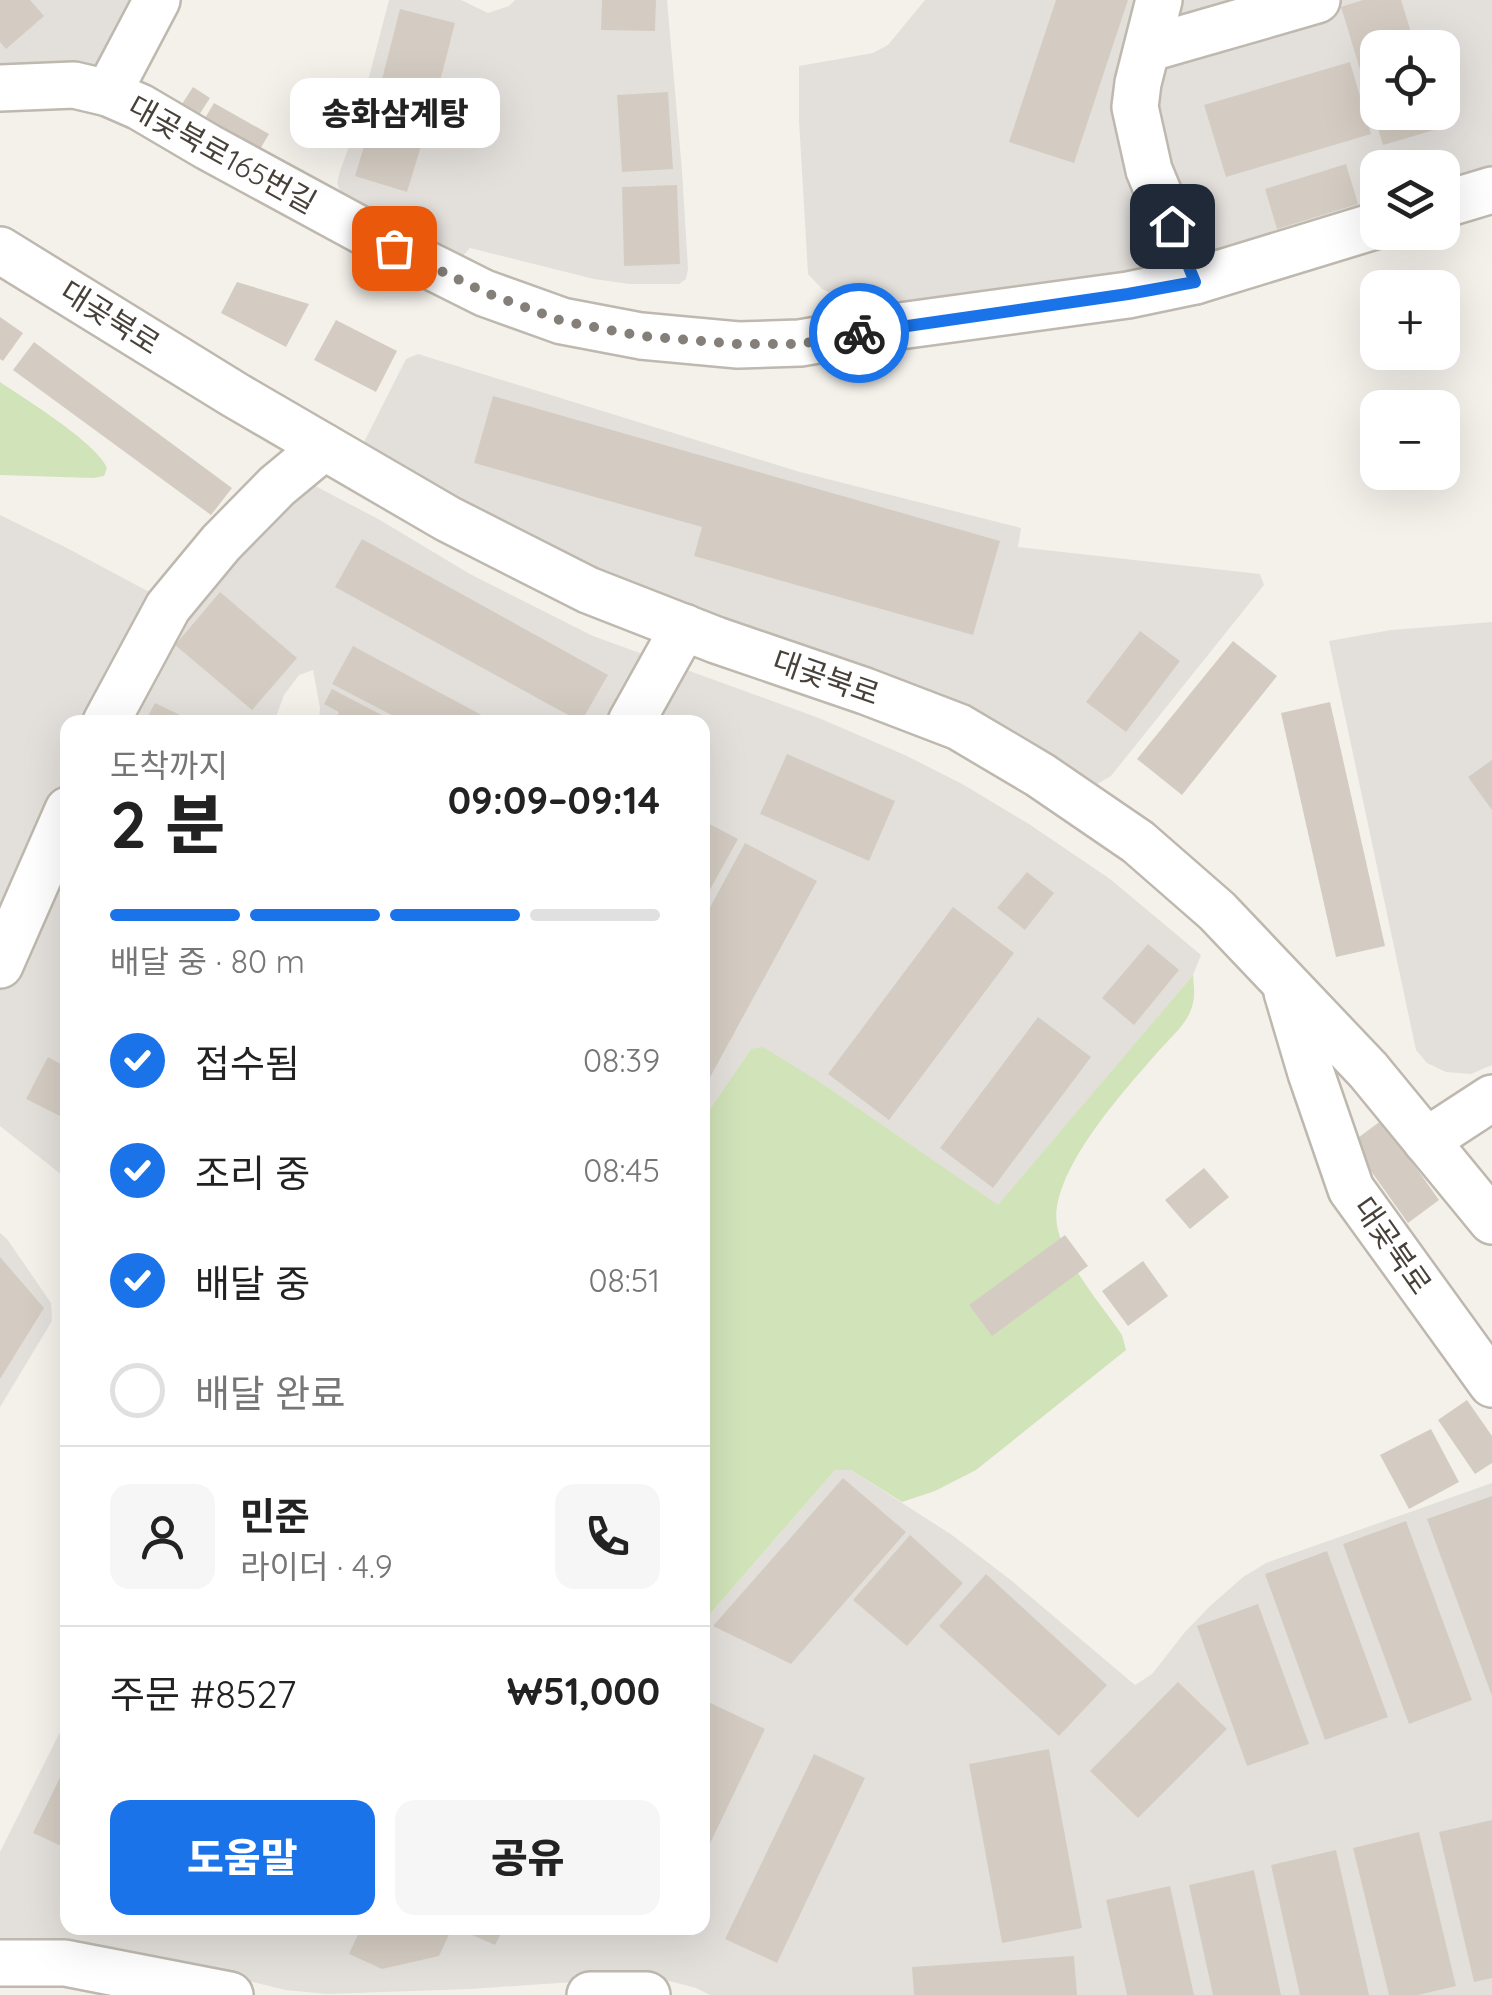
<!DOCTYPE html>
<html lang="ko">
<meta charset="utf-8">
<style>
:root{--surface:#fff;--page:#f6f6f6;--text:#222;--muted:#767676;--line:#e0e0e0;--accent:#1a73e8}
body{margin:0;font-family:Quicksand,"Noto Sans KR",sans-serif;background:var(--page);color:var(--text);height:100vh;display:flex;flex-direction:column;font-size:38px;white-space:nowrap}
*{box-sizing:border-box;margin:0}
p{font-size:32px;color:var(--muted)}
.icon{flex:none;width:55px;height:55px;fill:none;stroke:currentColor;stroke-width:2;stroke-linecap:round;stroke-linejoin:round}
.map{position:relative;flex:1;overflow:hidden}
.drawer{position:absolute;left:60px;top:715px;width:650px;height:1220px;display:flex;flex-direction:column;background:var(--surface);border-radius:20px;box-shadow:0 10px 40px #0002}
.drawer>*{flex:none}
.fabs{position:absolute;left:1360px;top:30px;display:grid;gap:20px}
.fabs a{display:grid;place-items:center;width:100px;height:100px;border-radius:20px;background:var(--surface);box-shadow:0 10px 40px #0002;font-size:50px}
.pin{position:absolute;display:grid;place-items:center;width:85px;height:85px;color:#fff;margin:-42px;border-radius:20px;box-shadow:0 5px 15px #0006}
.courier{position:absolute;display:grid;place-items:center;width:100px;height:100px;margin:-50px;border:8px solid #1a73e8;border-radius:50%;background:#fff;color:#222;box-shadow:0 2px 12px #0007}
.bubble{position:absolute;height:70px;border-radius:20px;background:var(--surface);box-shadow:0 10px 40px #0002;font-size:32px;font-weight:800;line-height:70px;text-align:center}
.headline em{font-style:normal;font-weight:800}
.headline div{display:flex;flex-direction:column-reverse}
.headline{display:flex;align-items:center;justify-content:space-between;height:170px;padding:0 50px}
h1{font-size:65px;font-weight:800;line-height:75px}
.bar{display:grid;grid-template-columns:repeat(4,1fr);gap:15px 10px;align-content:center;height:120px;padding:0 50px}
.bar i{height:12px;border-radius:8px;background:var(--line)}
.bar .on{background:var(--accent)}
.bar p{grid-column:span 4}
.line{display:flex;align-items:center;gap:25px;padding:0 50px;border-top:2px solid var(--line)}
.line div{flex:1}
.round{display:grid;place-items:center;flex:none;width:105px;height:105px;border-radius:20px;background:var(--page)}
ol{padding:0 50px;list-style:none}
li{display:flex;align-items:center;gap:30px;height:110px}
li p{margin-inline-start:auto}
li .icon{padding:10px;border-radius:50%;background:var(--accent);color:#fff;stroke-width:4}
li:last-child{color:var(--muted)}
li i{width:55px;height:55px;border:5px solid var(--line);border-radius:50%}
.cta{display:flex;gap:20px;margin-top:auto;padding:20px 50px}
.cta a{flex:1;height:115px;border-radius:20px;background:var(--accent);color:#fff;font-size:40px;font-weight:800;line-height:115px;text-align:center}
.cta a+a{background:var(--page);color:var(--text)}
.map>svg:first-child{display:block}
.industrial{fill:#e3e0dc;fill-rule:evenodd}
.green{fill:#d1e3b9}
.building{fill:#d4ccc2}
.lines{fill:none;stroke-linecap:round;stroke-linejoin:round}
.minor-casing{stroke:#beb8ae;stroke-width:50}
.minor{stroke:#fff;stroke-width:45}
.done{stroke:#847f78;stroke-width:10;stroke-dasharray:0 18}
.route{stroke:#1a73e8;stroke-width:12}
.labels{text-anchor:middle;stroke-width:8;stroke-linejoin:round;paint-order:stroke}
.street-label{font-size:30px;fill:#47413a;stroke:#fff}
</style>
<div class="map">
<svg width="1492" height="1995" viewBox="0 0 1492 1995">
<rect width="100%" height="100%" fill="#f4f1eb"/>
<!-- industrial -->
<g class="industrial">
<polygon points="0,0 167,0 123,89 0,80"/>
<polygon points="389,0 461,0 488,13 509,6 515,0 667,0 682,171 688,269 686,279 679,284 629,284 594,279 470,248 457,262 342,196 337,183 340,171 356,127"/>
<polygon points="925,0 1147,0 1166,267 887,307 845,300 822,289 808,274 799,121 799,66 873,53 888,45"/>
<path d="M1171,0H1492V180L1443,194L1442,168H1378L1377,214L1224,253L1201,243L1188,225L1150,109ZM1378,48H1442V112H1378Z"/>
<polygon points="418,354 800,472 1021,528 1018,547 1260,574 1264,585 1111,776 1094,786 584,568 361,448 406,359"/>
<polygon points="302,479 380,520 470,574 593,636 819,718 907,756 964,785 1029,824 1110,879 1201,955 1193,975 998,1206 823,1084 751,1049 703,1119 702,722 319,722 320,708 313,670 299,675 284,695 274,722 68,722 67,1179 0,1126 0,515 65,547 185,611"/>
<polygon points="1492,622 1492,1065 1471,1074 1446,1072 1427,1063 1416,1050 1329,641 1391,630"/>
<polygon points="0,1233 7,1239 51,1303 52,1321 0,1407"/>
<polygon points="835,1470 851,1470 952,1535 1012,1581 1135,1685 1152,1674 1185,1632 1209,1607 1243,1577 1266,1563 1492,1483 1492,1995 710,1995 696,1988 665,1980 603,1980 470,1989 327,1994 285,1990 216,1973 0,1949 0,1852 67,1718 68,1928 702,1928 703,1617 710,1614"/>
</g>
<!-- green -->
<g class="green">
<path d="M0,382C25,399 97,443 107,468L104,476L93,478L0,475Z"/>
<path d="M1193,975C1194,988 1196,999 1190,1012C1184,1027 1167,1041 1156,1054C1124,1091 1044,1178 1058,1230C1067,1266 1101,1304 1122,1335L1126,1350L976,1470L935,1491L902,1502L851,1470H835L710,1614L703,1617V1119L751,1049L763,1047L823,1084L998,1205Z"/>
</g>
<!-- building -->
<g class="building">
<polygon points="0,0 30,0 44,16 6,49 0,42"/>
<polygon points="602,0 656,0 655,31 601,30"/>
<polygon points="1056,0 1128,0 1074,163 1009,142"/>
<polygon points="1363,0 1401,0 1416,48 1378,48 1378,112 1436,112 1441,128 1383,145 1341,7"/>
<polygon points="400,9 455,23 436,97 381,83"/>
<polygon points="1350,62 1371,134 1226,177 1204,105"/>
<polygon points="193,87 210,98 197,118 180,107"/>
<polygon points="668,92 673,169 622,172 617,95"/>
<polygon points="379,97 431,113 407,192 355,176"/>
<polygon points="214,103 269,134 256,156 201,125"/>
<polygon points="1346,164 1358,204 1277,229 1265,189"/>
<polygon points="677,185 680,264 624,266 622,187"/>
<polygon points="237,282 309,304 286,347 221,313"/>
<polygon points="0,317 23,333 3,361 0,359"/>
<polygon points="336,320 397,351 376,392 314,360"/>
<polygon points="34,342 232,488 211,515 13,370"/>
<polygon points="493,396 1000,541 973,635 694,556 702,527 474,463"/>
<polygon points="362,539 608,675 581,722 335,587"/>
<polygon points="220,592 297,658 252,710 175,645"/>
<polygon points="1140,631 1180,661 1126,732 1086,702"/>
<polygon points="1233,641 1277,676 1182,795 1137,759"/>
<polygon points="353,646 489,719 487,722 405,722 332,684"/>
<polygon points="332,689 395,722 334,722 339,712 324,704"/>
<polygon points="1330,702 1385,946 1336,957 1281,713"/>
<polygon points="155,703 195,722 145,722"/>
<polygon points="787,754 895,801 869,861 760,814"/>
<polygon points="1492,760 1492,810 1468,777"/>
<polygon points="702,820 738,839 702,904"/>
<polygon points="745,843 817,881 702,1092 702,922"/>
<polygon points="1027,872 1054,893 1025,930 997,908"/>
<polygon points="953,907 1014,953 889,1120 828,1074"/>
<polygon points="1148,944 1179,970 1134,1025 1102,998"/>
<polygon points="1038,1017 1091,1057 993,1188 940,1148"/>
<polygon points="48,1057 68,1068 68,1120 26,1099"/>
<polygon points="1382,1120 1439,1200 1408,1223 1351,1143"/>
<polygon points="1204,1168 1229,1197 1190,1229 1165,1200"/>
<polygon points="1065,1235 1088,1266 992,1336 969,1305"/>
<polygon points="0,1257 44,1308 0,1379"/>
<polygon points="1143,1261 1168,1296 1128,1326 1102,1291"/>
<polygon points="1467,1400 1492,1436 1492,1463 1475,1474 1438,1420"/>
<polygon points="1431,1429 1459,1482 1409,1509 1380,1455"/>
<polygon points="843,1478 906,1532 791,1664 713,1626"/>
<polygon points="1492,1496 1492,1696 1427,1519"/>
<polygon points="1406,1521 1472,1700 1409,1724 1343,1544"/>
<polygon points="910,1535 963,1583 907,1646 853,1600"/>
<polygon points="1327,1551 1388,1717 1325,1740 1265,1574"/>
<polygon points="986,1574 1107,1685 1059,1736 939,1626"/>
<polygon points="1258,1604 1309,1744 1247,1766 1197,1626"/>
<polygon points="1178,1682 1227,1729 1138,1818 1090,1771"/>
<polygon points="702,1699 765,1729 702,1860"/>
<polygon points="1049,1749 1082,1928 1002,1943 969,1764"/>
<polygon points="814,1754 865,1778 777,1963 725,1939"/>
<polygon points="68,1761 68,1849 33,1833"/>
<polygon points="1492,1820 1492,1978 1474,1982 1439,1832"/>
<polygon points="1419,1832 1456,1986 1418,1995 1389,1995 1353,1848"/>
<polygon points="1336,1850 1369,1995 1300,1995 1271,1865"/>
<polygon points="1254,1870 1281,1995 1213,1995 1189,1885"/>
<polygon points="1170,1886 1194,1995 1127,1995 1106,1900"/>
<polygon points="361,1928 452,1928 439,1956 382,1969 349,1954"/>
<polygon points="456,1928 504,1928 495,1945"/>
<polygon points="1074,1956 1077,1995 914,1995 912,1967"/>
</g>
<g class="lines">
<defs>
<g id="minor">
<polyline points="1159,0 1138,83 1135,107 1149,170 1195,281"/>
<polyline points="1147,49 1317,0"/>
<polyline points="0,88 74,85 108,93 140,107 208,147 394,248 484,293 562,321 641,336 738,345 800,343 900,326 1128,295 1195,281 1378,225"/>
<polyline points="108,93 157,0"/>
<polyline points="1442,205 1492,190"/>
<polyline points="0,250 235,395 448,519 588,590 716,640 865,691 959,727 1040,775 1138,842 1217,911 1368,1070 1492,1221"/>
<polyline points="106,722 168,607 221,543 277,486 324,447"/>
<polyline points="631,722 684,627"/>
<polyline points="0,965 68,810"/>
<polyline points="1287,992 1311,1073 1351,1189 1492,1384"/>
<polyline points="1426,1141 1492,1098"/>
<polyline points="0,1963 65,1963 230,1995"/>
<polyline points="590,1995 647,1995"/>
</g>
</defs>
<!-- minor casing -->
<use href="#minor" class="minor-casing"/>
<!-- minor -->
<use href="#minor" class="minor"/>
</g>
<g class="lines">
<!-- done -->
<polyline class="done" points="394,248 484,292 562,321 641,336 738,344 800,344 859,333"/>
<!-- route -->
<polyline class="route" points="859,333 1128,294 1195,282 1172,226"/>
</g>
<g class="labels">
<!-- street labels -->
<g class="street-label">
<text transform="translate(222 155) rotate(29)" y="10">대곶북로165번길</text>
<text transform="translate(110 318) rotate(32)" y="10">대곶북로</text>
<text transform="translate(826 678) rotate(19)" y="10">대곶북로</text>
<text transform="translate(1392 1246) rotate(55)" y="10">대곶북로</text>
</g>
</g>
</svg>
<div class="fabs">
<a><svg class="icon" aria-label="locate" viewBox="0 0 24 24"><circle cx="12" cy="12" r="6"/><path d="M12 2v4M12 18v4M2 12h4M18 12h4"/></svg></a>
<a><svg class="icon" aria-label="layers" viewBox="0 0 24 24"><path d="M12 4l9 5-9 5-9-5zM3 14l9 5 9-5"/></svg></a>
<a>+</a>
<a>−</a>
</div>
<div class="pin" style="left:394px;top:248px;background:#ea580c"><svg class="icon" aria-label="bag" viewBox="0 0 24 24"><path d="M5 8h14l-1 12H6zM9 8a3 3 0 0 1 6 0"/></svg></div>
<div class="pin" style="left:1172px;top:226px;background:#1f2937"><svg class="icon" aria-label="home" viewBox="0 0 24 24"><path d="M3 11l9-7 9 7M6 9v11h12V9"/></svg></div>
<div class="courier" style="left:859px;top:333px"><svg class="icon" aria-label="bike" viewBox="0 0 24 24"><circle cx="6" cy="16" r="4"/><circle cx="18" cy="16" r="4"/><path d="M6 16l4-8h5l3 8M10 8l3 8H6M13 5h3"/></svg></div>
<div class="bubble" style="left:290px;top:78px;width:210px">송화삼계탕</div>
<section class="drawer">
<div class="headline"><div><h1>2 분</h1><p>도착까지</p></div><em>09:09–09:14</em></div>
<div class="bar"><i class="on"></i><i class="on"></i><i class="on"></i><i></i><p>배달 중 · 80 m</p></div>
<ol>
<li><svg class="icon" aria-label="check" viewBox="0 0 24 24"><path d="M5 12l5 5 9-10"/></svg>접수됨<p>08:39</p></li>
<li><svg class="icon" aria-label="check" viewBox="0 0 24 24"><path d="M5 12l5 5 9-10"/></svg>조리 중<p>08:45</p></li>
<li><svg class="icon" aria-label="check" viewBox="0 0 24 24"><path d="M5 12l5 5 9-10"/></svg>배달 중<p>08:51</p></li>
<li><i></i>배달 완료</li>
</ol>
<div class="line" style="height:180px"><a class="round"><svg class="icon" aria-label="person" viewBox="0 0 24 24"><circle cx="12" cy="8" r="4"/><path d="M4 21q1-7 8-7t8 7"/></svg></a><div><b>민준</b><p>라이더 · 4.9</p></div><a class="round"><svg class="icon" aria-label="phone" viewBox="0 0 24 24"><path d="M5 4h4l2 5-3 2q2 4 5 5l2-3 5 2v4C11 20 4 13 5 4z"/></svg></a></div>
<div class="line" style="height:130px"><div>주문 #8527</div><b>₩51,000</b></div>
<div class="cta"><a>도움말</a><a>공유</a></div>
</section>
</div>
